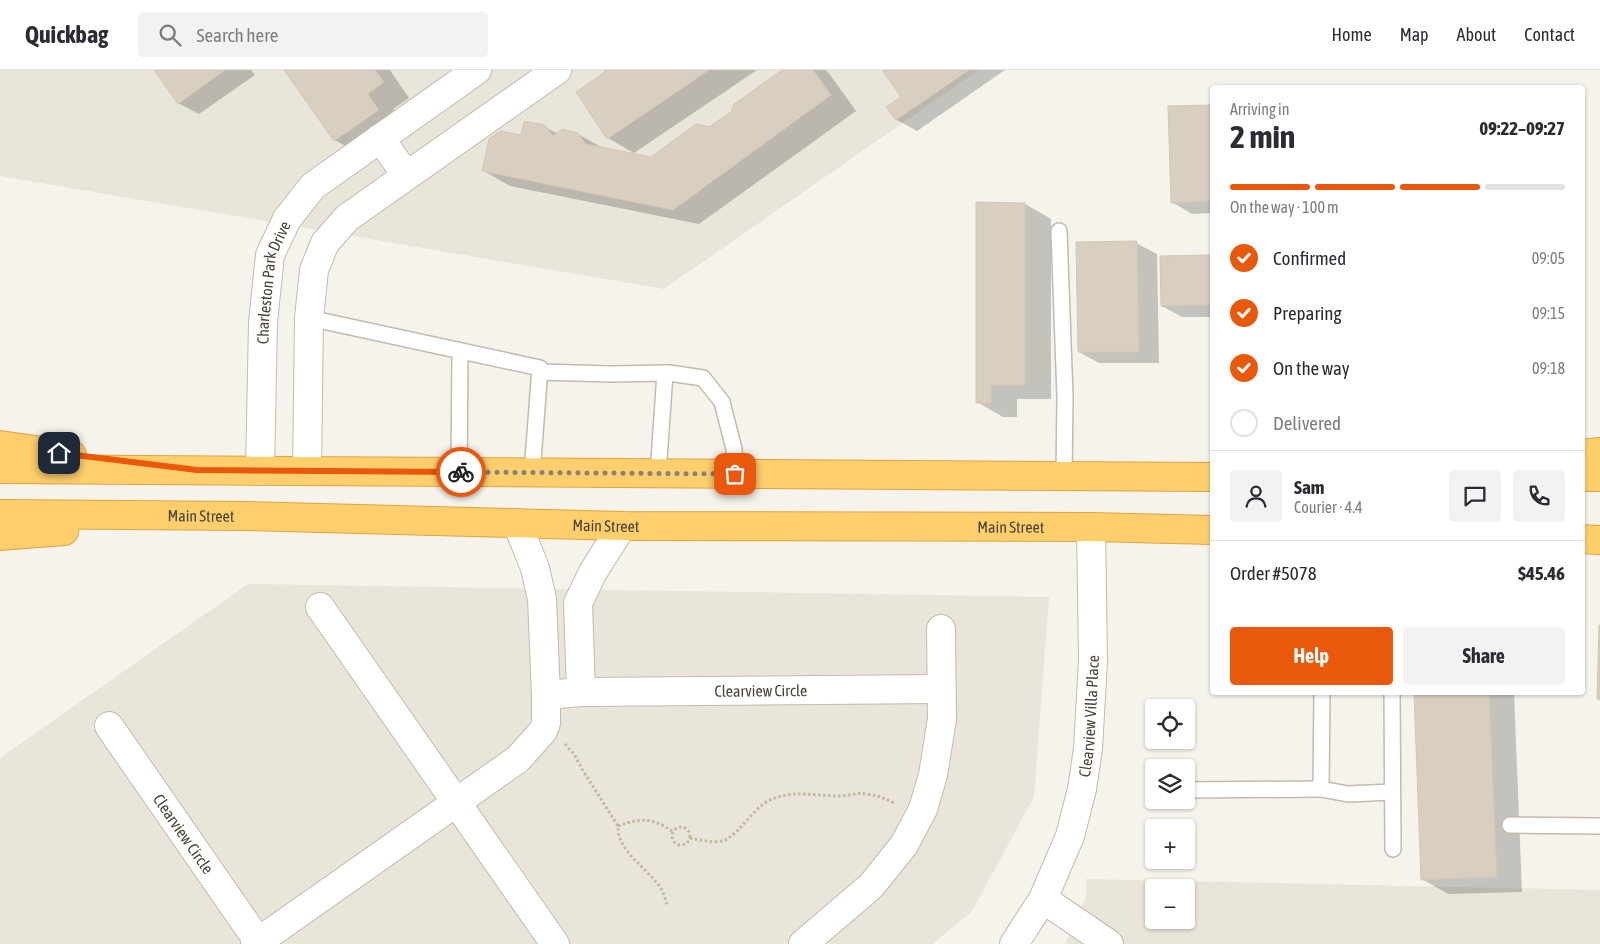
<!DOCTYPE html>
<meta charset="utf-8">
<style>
:root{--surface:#fff;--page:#f2f2f3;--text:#2b2b33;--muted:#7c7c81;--line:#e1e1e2;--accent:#ea580c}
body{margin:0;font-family:"Asap Condensed",sans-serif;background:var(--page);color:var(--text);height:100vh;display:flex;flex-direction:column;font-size:19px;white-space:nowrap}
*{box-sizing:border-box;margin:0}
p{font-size:16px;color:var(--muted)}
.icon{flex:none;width:28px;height:28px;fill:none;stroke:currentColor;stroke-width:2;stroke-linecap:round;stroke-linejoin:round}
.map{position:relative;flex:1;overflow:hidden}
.side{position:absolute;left:1210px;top:15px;width:375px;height:610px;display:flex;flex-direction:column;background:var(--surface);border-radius:5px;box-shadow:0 1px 4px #0004}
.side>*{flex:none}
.buttons{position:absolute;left:1145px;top:629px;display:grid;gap:10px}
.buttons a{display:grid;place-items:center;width:50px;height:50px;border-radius:5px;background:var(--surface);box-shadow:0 1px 4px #0004;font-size:25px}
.pin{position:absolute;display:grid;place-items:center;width:42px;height:42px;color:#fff;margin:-21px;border-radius:10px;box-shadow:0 2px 8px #0006}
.courier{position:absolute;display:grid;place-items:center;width:50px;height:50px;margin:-25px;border:4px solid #ea580c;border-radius:50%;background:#fff;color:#222;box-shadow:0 1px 6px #0007}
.head em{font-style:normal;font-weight:700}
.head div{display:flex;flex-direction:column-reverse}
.head{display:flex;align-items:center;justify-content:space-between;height:85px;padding:0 20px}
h1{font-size:32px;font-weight:700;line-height:38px}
.bar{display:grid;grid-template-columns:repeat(4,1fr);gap:8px 5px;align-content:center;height:60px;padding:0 20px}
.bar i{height:6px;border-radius:4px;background:var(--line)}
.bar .active{background:var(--accent)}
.bar p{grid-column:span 4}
.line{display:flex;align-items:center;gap:12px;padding:0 20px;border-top:1px solid var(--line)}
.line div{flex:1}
.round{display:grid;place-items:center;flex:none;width:52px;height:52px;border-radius:5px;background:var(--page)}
ol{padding:0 20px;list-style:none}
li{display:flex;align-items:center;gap:15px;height:55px}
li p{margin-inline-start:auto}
li .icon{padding:5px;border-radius:50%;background:var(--accent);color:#fff;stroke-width:4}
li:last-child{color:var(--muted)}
li i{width:28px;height:28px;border:2px solid var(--line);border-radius:50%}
.cta{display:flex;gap:10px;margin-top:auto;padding:10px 20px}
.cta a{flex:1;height:58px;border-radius:5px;background:var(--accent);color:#fff;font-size:20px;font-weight:700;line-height:58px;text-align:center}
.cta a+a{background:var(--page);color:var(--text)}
header{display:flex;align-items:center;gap:30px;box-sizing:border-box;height:70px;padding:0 25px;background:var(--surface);border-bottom:1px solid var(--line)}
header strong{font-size:24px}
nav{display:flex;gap:28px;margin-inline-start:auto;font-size:18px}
.search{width:350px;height:45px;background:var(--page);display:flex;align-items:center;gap:12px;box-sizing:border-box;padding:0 18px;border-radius:5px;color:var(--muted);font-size:19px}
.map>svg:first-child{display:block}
.residential{fill:#eae5da;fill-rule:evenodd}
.shadow{fill:#0003}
.building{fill:#d8cfc1;stroke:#d3c7b4}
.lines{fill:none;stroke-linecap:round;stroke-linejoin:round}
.lane-casing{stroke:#c2bbae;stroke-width:18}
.street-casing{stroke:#c2bbae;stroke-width:30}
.highway-casing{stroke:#e0a43c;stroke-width:30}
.path{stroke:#c4b79f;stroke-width:3;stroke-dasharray:2.5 2.5;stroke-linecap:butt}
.lane{stroke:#fff;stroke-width:15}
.street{stroke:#fff;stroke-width:28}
.highway{stroke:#ffcf6e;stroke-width:28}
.done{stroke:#878178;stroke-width:5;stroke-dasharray:0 9}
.route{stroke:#ea580c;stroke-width:6}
.labels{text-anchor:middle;stroke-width:4.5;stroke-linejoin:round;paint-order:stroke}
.street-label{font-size:16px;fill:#4b4439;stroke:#fff}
</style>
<header>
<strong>Quickbag</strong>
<div class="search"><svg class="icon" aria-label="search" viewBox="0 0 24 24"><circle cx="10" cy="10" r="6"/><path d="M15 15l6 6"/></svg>Search here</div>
<nav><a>Home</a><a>Map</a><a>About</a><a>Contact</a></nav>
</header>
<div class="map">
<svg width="1600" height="874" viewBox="0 0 1600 874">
<rect width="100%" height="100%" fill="#f6f3ec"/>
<!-- residential -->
<g class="residential">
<polygon points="0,0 979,0 664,219 0,106"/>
<polygon points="248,514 1049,527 1034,727 972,841 933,874 0,874 0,688"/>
<path d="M1086,809L1600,820V874H1065L1086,827ZM1154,818H1186V850H1154Z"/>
</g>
<!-- shadow -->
<g class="shadow">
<polygon points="155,0 251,0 255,5 199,44 178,33"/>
<polygon points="286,0 390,0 409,28 393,39 404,55 361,85 335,70"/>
<polygon points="605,0 757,0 634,83 608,68 607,2"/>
<polygon points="784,0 825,0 828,2 856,41 699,154 510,116 484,101 522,67 545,57 558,64 578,64 603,78 652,88 710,59 733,42"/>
<polygon points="887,0 1005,0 917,61 897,50 888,38 902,28"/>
<polygon points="1212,36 1212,143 1192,144 1172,132 1170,37"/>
<polygon points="977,134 1025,134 1051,149 1051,329 1017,329 1017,347 1003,347 977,332"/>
<polygon points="1136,173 1157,184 1159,293 1099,293 1079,282"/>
<polygon points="1212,186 1212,247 1182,247 1162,236 1161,187"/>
<polygon points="1415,622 1514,622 1522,822 1448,824 1422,809"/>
</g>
<!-- building -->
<g class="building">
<polygon points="154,0 225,0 178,34"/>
<polygon points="284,0 375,0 384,12 368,24 379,40 334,71"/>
<polygon points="604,0 709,0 607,69 576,22 605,2"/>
<polygon points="782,0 813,0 831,25 673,140 482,101 489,69 500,61 521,65 524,51 545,55 553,66 562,59 578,63 586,74 651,87 696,54 709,57 732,41 733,35"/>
<polygon points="885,0 969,0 896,50 886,37 901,27 883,1"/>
<polygon points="1212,35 1212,131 1171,133 1168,36"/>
<polygon points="976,132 1025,133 1025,315 991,315 991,333 976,333"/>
<polygon points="1137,171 1139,282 1078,282 1076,172"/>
<polygon points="1212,185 1212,235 1161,236 1160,186"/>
<polygon points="1599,555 1600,555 1600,630 1597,629"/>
<polygon points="1414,622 1489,622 1497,807 1421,810"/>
</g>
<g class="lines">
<defs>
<g id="lane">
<polyline points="1059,161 1065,327 1064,406"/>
<polyline points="309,248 540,298 532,403"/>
<polyline points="540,302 611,304 669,303 703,308 722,332 734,379 735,404"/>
<polyline points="459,402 460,281"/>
<polyline points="658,404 665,303"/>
<polyline points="1322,622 1321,719 1348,724 1392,722"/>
<polyline points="1392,622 1393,779"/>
<polyline points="1186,720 1321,719"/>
<polyline points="1510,755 1600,756"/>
</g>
<g id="street">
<polyline points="380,68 406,105"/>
<path id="s1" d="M260,401L263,252L270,185L287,149L313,116L477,0"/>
<polyline points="307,401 309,248 314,200 325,173 347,148 557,0"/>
<polyline points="320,537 555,874"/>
<polyline points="581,622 578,533 593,502 622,456"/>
<path id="s2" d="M546,625L581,622L941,619"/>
<path id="s3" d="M109,656L260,874"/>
<polyline points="1043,829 1109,874"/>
<polyline points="255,874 518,689 543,661 546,653 546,625 542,529 535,498 517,453"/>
<polyline points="803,874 871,816 904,775 923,739 933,705 942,649 941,559"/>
<path id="s4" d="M1014,874L1043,829L1070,766L1082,719L1088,679L1093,590L1091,457"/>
</g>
<g id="highway">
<polyline points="0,375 72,385"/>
<polyline points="1582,384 1600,382"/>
<polyline points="0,399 1212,407"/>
<polyline points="1582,407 1600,407"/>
<path id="s5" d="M0,444L247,446L622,456L1091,457L1212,460"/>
<polyline points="0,466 64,461"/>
<polyline points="1582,469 1600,470"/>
</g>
</defs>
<!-- lane casing -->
<use href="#lane" class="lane-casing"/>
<!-- street casing -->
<use href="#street" class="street-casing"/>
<!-- highway casing -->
<use href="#highway" class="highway-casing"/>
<!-- path -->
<g class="path">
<path d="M565,674L574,684L582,699L618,756C617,782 649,799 662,820C664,825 666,831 667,835"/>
<path d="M618,756C640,748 653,747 673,762"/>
<circle cx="681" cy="766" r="9"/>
<path d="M690,768C701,770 714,774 725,770C739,764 752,740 768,731C791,719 815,726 840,726C849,726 857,722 866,724C877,725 886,729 896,734"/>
</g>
<!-- lane -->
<use href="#lane" class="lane"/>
<!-- street -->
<use href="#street" class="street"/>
<!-- highway -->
<use href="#highway" class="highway"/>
</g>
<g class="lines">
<!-- done -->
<polyline class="done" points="461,402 735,404"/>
<!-- route -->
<polyline class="route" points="59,383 197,400 461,402"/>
</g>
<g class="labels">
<!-- street labels -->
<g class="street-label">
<text dy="6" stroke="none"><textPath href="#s1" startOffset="190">Charleston Park Drive</textPath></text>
<text dy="6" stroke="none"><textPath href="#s5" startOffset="201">Main Street</textPath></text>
<text dy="6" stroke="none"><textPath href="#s5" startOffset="606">Main Street</textPath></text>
<text dy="6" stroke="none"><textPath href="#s5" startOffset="1011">Main Street</textPath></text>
<text dy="6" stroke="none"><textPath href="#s2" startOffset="215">Clearview Circle</textPath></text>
<text dy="6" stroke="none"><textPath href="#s4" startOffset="244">Clearview Villa Place</textPath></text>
<text dy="6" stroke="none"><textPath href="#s3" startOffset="131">Clearview Circle</textPath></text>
</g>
</g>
</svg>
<div class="buttons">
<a><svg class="icon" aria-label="locate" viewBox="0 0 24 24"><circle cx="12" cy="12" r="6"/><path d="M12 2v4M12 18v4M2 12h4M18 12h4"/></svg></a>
<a><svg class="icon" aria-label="layers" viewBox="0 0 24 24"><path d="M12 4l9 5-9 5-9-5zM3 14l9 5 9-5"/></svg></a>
<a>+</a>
<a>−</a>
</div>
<div class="pin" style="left:735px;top:404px;background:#ea580c"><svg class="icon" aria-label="bag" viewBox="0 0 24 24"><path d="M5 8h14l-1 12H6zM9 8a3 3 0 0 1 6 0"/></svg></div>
<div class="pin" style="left:59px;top:383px;background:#1f2937"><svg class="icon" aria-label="home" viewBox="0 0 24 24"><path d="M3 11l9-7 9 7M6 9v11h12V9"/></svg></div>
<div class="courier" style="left:461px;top:402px"><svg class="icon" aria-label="bike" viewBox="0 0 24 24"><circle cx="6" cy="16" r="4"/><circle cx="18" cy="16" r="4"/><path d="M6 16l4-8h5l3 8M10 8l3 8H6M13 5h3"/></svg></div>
<section class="side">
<div class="head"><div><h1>2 min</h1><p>Arriving in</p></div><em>09:22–09:27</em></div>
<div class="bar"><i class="active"></i><i class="active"></i><i class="active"></i><i></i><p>On the way · 100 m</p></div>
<ol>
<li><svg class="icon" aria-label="check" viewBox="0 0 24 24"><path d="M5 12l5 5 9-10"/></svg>Confirmed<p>09:05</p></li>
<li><svg class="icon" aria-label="check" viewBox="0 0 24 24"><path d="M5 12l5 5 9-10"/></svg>Preparing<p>09:15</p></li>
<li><svg class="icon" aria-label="check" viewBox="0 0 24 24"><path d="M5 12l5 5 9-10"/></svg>On the way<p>09:18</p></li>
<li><i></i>Delivered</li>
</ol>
<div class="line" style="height:90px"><a class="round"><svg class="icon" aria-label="person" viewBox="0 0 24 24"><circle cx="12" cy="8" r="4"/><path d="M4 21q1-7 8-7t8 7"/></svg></a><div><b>Sam</b><p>Courier · 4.4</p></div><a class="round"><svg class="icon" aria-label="chat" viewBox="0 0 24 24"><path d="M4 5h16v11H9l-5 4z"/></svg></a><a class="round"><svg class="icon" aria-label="phone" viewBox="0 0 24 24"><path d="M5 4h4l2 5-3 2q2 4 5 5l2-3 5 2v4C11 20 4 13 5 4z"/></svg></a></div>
<div class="line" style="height:65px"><div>Order #5078</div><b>$45.46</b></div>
<div class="cta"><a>Help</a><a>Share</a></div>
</section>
</div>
